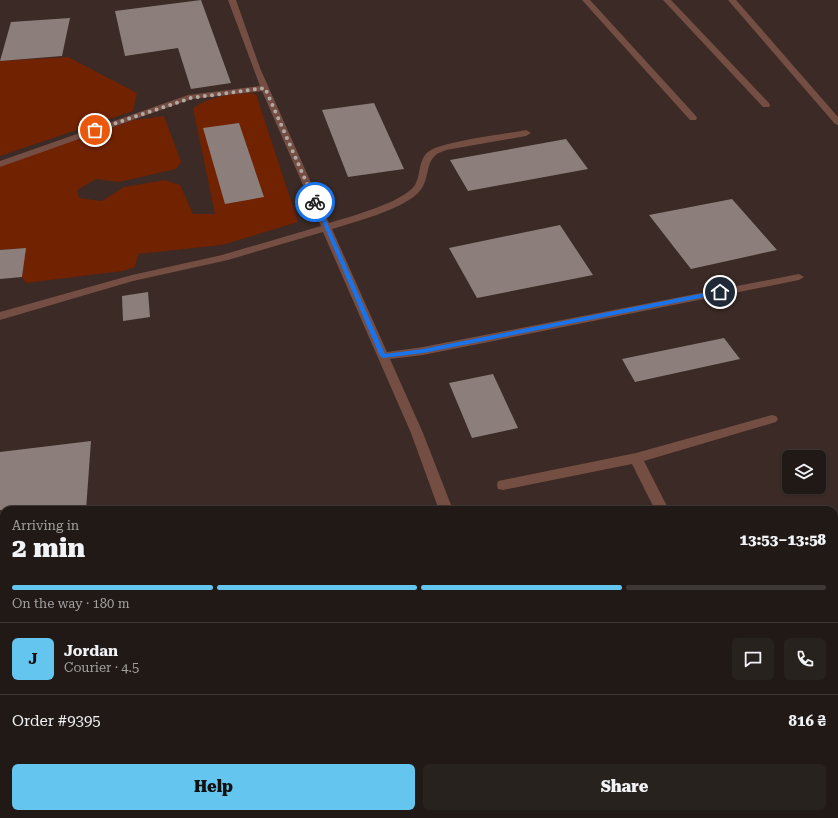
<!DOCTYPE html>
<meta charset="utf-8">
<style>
:root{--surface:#201916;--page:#28221f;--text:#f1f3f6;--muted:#a2a0a1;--line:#3d3835;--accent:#64c5ee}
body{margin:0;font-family:"Roboto Serif",serif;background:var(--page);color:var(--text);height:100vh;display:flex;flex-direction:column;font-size:15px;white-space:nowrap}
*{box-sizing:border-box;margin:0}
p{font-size:13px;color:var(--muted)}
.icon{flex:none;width:22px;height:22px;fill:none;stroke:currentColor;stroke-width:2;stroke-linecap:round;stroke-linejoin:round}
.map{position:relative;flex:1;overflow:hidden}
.sheet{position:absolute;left:0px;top:506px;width:838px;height:312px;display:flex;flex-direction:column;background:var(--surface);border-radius:12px 12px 0 0;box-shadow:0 1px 3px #0004,0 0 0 1px var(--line)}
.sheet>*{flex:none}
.fabs{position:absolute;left:782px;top:450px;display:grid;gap:8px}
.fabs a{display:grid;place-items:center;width:44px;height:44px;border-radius:6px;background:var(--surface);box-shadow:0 1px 3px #0004,0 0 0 1px var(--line);font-size:20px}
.pin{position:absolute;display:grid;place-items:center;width:34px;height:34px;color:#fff;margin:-17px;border:2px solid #fff;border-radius:50%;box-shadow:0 1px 4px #0007}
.courier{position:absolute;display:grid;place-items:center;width:40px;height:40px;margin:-20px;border:3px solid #1a73e8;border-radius:50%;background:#fff;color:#222;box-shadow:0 1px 5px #0007}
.head em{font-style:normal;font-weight:800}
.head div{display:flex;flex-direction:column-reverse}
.head{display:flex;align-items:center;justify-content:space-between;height:68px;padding:0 12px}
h1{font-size:26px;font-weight:800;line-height:30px}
.bar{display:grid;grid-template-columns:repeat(4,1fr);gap:6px 4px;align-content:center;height:48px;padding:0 12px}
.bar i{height:5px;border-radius:3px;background:var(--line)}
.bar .on{background:var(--accent)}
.bar p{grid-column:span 4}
.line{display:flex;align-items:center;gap:10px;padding:0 12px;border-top:1px solid var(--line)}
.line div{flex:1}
.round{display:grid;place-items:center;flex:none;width:42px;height:42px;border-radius:6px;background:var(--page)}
.primary-button{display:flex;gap:8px;margin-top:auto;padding:8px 12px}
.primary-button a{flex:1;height:46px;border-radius:6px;background:var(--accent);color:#111;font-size:16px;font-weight:800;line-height:46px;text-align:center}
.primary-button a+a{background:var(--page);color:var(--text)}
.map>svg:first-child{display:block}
.built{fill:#3b2a25;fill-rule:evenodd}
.green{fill:#712201}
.building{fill:#8c7f7b}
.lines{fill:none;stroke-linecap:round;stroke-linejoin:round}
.lane{fill:#744e42;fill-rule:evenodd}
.route{fill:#1a73e8}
.done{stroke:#b2a9a6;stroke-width:4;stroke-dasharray:0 7.2}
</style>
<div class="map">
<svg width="838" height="818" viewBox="0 0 838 818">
<rect width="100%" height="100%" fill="#2b211d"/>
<!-- built -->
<path class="built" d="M0,0H838V818H0ZM789,457H819V487H789ZM4,510H834V814H4Z"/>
<!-- green -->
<g class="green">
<polygon points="68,57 137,93 133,111 0,156 0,61"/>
<path d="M250,93L256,94L298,222L222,245L138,254L135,267L123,271L26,283L22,277L25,248L0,250V166L134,120L164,116L181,162L176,169L119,182L96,179L77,190L79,198L102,201L124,187L165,180L180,185L193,214H215L193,108C211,96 229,94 250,93Z"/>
</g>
<!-- building -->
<g class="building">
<polygon points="201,0 231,83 191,89 178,48 125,56 115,11"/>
<polygon points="70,18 62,56 0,61 11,22"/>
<polygon points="374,103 404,169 348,177 322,110"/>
<polygon points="239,123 264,197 225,204 203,128"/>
<polygon points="566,139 588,169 468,191 450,160"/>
<polygon points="732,199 777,250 691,269 649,215"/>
<polygon points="560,225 593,275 477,298 449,248"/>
<polygon points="26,248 22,277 0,279 0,250"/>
<polygon points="148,292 150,317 123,321 122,296"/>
<polygon points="724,338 740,359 635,382 622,359"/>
<polygon points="493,374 518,428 472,438 449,383"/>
<polygon points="91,441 86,510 0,510 0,452"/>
</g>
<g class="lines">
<!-- lane -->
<g class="lane">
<path d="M228,0H236L260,68L329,223C349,217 404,202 415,185C421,175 418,160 428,152C441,141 506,134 526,130L531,133L526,136L446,150C442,152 437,153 435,156C425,164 430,183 417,194C400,210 355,222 332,229L387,352L423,347L799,274L804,277L799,280L423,355L390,359L423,433L453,510H439L411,433L323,232L228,260L133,281L0,320V312L132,275L222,255L321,226L262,91L192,99L0,167V161L188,95L260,86Z"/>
<polygon points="582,0 590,0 696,116 697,118 696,120 690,120"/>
<polygon points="663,0 671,0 769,103 770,105 769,107 763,107"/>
<polygon points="728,0 736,0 838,117 838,125 835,124"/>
<polygon points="772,415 776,416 778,419 776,422 644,461 669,510 655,510 632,464 503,490 498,489 497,485 498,481 503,480 636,453"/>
<polygon points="551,814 568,814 569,818 552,818"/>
</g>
</g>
<!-- route -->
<polygon class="route" points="313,200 318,202 385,354 423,349 720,290 723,292 720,294 423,353 383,358 380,356"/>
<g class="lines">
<!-- done -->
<polyline class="done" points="95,130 191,98 265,88 315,202"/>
</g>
</svg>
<div class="fabs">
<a><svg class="icon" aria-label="layers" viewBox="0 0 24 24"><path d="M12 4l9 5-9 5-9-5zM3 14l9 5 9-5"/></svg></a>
</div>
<div class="pin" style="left:95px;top:130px;background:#ea580c"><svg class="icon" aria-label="bag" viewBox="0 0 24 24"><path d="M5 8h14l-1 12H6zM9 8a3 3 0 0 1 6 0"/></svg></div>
<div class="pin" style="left:720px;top:292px;background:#1f2937"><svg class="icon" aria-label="home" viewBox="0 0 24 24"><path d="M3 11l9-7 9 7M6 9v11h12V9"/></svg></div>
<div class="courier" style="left:315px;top:202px"><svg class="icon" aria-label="bike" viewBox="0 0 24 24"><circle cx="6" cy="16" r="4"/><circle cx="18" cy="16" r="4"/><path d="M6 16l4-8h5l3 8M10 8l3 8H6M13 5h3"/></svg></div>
<section class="sheet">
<div class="head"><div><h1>2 min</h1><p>Arriving in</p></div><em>13:53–13:58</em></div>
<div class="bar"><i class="on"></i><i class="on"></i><i class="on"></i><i></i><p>On the way · 180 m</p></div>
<div class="line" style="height:72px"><b class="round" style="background:var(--accent);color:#111">J</b><div><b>Jordan</b><p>Courier · 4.5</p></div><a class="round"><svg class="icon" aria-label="chat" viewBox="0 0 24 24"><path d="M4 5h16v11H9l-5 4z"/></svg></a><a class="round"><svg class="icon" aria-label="phone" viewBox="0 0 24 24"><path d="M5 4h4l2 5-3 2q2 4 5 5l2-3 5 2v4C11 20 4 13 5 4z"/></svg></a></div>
<div class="line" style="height:52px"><div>Order #9395</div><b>816 ₴</b></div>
<div class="primary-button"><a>Help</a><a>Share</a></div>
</section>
</div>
